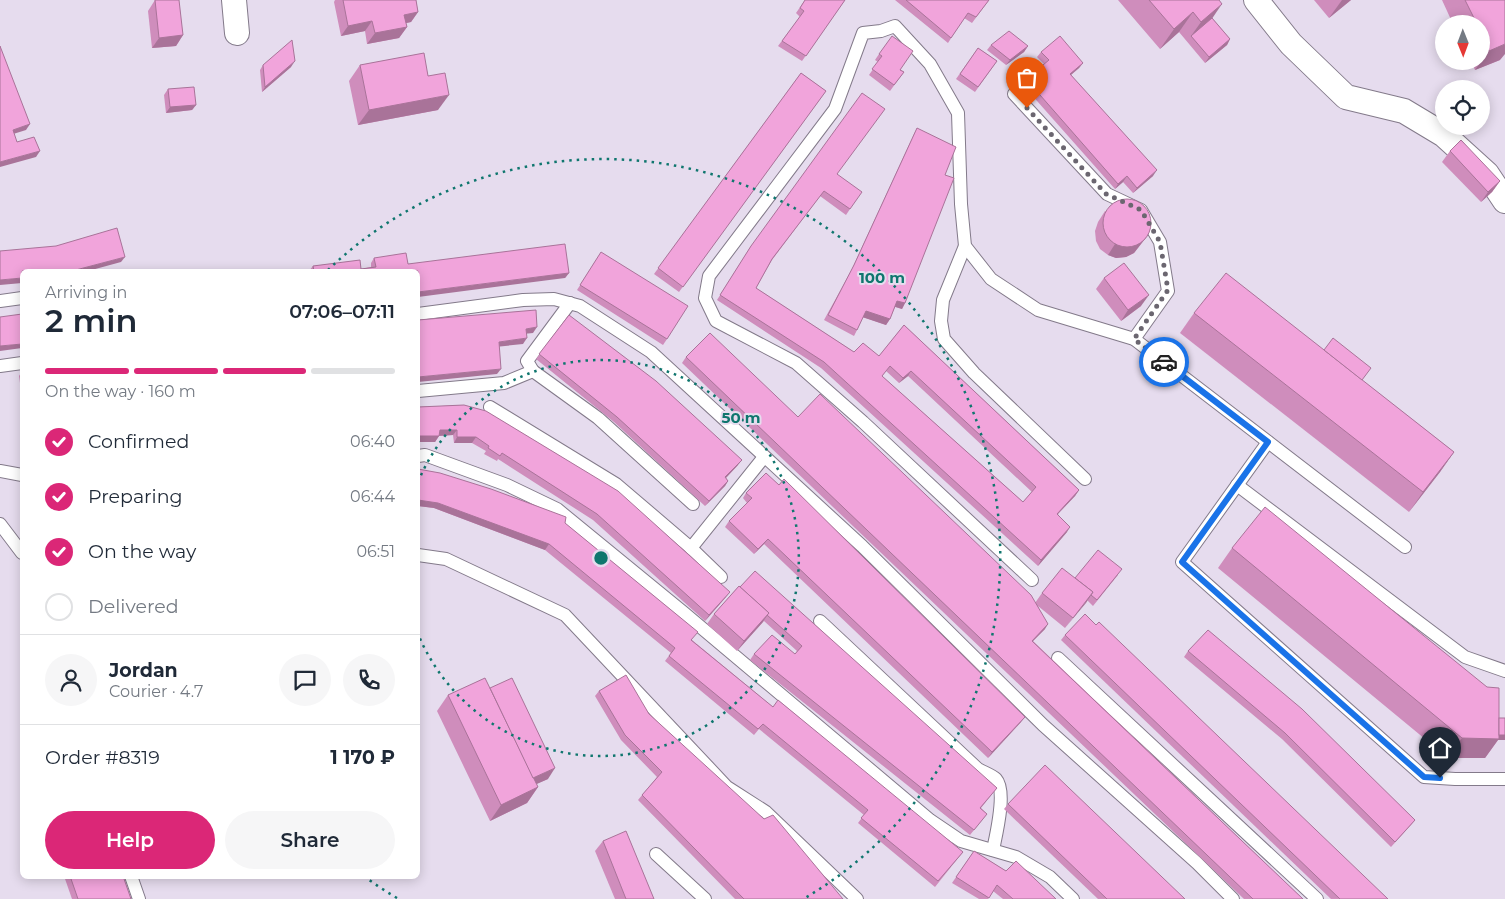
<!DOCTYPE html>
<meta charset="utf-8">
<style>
:root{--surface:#fff;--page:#f6f6f7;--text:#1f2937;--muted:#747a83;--line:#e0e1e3;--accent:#db2777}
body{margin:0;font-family:Montserrat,sans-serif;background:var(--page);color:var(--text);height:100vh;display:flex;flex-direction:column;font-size:19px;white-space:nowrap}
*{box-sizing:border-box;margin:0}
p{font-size:16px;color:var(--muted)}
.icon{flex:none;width:28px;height:28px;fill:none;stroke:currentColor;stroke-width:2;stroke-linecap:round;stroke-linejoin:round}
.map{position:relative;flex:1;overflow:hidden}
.details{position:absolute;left:20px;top:269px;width:400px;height:610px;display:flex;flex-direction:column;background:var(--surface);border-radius:8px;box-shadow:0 2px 12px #0003}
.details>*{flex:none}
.needle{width:32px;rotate:179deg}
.buttons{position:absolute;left:1435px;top:15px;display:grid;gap:10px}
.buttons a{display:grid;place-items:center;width:55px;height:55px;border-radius:50%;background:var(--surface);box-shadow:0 2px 12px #0003;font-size:25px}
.pin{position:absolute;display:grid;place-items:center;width:42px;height:42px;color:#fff;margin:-51px -21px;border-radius:50% 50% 50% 0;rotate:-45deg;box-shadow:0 0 5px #0007}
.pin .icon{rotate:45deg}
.courier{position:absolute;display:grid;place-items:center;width:50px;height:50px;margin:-25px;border:4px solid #1a73e8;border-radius:50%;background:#fff;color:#222;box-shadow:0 1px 6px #0007}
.overview em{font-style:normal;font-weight:600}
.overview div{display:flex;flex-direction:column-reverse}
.overview{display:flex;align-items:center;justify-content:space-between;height:85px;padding:0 25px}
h1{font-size:32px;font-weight:600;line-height:38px}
.bar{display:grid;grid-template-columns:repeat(4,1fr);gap:8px 5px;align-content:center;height:60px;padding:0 25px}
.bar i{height:6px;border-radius:4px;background:var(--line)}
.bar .current{background:var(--accent)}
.bar p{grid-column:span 4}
.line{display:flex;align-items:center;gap:12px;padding:0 25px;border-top:1px solid var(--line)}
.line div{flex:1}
.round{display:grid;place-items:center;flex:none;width:52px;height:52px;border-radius:26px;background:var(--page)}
ol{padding:0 25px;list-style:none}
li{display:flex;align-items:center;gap:15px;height:55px}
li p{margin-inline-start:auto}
li .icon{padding:5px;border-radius:50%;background:var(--accent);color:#fff;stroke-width:4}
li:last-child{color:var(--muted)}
li i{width:28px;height:28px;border:2px solid var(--line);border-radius:50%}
.cta{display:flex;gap:10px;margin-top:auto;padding:10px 25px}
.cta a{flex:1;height:58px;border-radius:30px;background:var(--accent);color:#fff;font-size:20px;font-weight:600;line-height:58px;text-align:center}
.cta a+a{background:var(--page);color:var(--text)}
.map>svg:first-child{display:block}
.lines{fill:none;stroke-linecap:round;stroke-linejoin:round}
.lane-casing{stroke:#837a8a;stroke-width:14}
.street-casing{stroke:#837a8a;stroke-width:26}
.lane{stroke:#fff;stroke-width:12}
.street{stroke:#fff;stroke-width:24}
.wall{fill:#cf8dbc;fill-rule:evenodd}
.shaded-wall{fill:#a97399}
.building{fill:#f1a4db;stroke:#a97399;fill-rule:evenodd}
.done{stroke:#6b6670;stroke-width:5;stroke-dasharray:0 9}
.route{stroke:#1a73e8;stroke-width:6}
.ring{fill:none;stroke:#0f766e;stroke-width:2.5;stroke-dasharray:2.5 5}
.centre{fill:#0f766e;stroke:#e6dcee;stroke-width:2.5}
.ring-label{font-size:15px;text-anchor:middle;font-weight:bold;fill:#0f766e;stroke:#e6dcee;stroke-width:4;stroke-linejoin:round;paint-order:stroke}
</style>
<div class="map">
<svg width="1505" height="899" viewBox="0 0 1505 899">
<rect width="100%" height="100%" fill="#e6dcee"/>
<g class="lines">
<defs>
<g id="lane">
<polyline points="1014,94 1107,194 1141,210 1160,242 1168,291 1134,339"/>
<polyline points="965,246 943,300 941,321 944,339 974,373 1085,479"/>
<polyline points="0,301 22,298"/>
<polyline points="570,303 527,361 533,371 598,418 693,504"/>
<polyline points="418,314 523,300 554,299 580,306 651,352 862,546 1043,725 1197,863 1233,899"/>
<polyline points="0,366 22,363"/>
<polyline points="418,391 504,383 533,371"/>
<polyline points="490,407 616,484 691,548 721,577"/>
<polyline points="1268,442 1182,562 1424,777 1455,779 1505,779"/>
<polyline points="418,456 425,455 507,485 557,509 684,613 930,820 961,841 1016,857 1050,877 1073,899"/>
<polyline points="0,471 22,475"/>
<polyline points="1237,485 1465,657 1505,671"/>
<polyline points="0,524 22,553"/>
<polyline points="691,548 764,457"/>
<polyline points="418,555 446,559 565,615 727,787 766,812 857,899"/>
<polyline points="1032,580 863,422 796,363 716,321 705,298 709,276 835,109 863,33 881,31 895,26 930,64 958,113 961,204 965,246 991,279 1038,310 1134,339 1405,547"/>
<path d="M820,621L978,769C983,772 992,775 996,779C1007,791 996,835 993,850"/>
<polyline points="1058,658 1317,899"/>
<polyline points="656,854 705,899"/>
<polyline points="131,876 139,899"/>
</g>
<g id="street">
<polyline points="234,0 237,33"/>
<polyline points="1256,0 1291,44 1346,97 1404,111 1444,135 1487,174 1505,201"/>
</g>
</defs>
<!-- lane casing -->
<use href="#lane" class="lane-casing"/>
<!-- street casing -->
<use href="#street" class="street-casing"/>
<!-- lane -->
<use href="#lane" class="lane"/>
<!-- street -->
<use href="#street" class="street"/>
</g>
<!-- wall -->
<g class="wall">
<polygon points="155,0 183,35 176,46 152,48 148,11"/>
<polygon points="335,0 416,0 418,12 411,22 406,23 407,27 399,38 367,44 365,31 341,36 334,2"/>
<polygon points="805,0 845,0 802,61 778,46 800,17 796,13"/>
<polygon points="895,0 989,0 972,23 964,18 948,43"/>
<polygon points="1118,0 1219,0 1212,18 1230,39 1227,45 1205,63 1179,32 1160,49"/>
<polygon points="1314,0 1351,0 1329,18"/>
<polygon points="1442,0 1505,0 1500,60 1475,70 1471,61 1481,61 1481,24 1453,24"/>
<polygon points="991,45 1028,46 1024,52 1006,65 987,50"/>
<polygon points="978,48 997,61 975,92 956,79"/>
<polygon points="1041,52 1083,63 1079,68 1071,75 1153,176 1133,193 1123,182 1115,189 1022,84 1026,79 1044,64 1037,57"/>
<polygon points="879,54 904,72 890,91 869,75 878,62 875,60"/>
<polygon points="263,65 291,67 262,92 260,70"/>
<polygon points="360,65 428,76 438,110 358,125 349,81"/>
<polygon points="801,73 826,91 679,292 654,274"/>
<polygon points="168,89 196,105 192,110 166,113 164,95"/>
<polygon points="917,128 945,175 905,303 902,309 895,307 890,319 886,325 863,317 857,330 854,336 824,320 851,271 914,134"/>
<polygon points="1450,151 1500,181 1492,192 1481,202 1442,162"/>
<path d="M837,174L850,209L846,215L820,196L772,260L756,288L854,352L879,356L904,325L1079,490L1075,496L1058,514L1067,532L1038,566L821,368L717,300L751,246ZM886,371L899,383L908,376L1032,492L1023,502L882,376Z"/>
<polygon points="1105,211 1148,235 1134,253 1126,257 1116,258 1108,255 1100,249 1096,241 1095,231 1098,222"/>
<polygon points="598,257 667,339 663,345 577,290"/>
<polygon points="374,258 408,264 569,273 565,278 418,271 309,271 313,266 361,269 371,267 371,263"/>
<polygon points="1104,278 1141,306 1121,321 1096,289"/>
<polygon points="1194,313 1363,381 1454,452 1440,472 1409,512 1180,333"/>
<polygon points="569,315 738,465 726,478 728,481 725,486 705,506 614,422 536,359"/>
<polygon points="686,357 798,417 1035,603 1042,593 1075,578 1118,575 1093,606 1087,600 1065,628 1038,606 1045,629 1033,641 1303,899 1244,899 682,363"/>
<polygon points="22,371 22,396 19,376"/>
<polygon points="464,405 726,597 705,621 593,520 498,459 497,461 484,454 486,451 472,443 454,443 453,435 439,436 435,442 418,442 418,407"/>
<polygon points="418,469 565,523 692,640 773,707 963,852 935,887 858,823 864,815 759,729 754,735 665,661 671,653 545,550 434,508 418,506"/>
<polygon points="746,493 1021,722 988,758 764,544 754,554 725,527 729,521 747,503 743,498"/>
<polygon points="1232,548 1499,718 1505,718 1505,740 1498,740 1485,758 1448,758 1218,568"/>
<polygon points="739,586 997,788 981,808 987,814 970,835 750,660 754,654 795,654 797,651 764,621 737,651 707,624 714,614"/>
<polygon points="1065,635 1388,899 1331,899 1061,640"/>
<polygon points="1188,651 1415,820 1411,825 1391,847 1282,739 1184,657"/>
<polygon points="490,688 548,779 536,784 538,787 527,803 490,821 437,711 448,695"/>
<polygon points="599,691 649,714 843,899 735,899 638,800 657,777 621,740 595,696"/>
<polygon points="1008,804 1185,899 1098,899 1004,809"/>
<polygon points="603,841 654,899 615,899 595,851"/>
<polygon points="974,851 1006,871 1056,899 1003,899 993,891 988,899 979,899 952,883"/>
<polygon points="64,876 123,876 131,899 72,899"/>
</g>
<!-- shaded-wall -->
<g class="shaded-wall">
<polygon points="1342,0 1351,0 1329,18"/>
<polygon points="1222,4 1209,23 1191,36 1201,22"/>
<polygon points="418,12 411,22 397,25 404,15"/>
<polygon points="1193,12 1179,32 1160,49 1174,29"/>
<polygon points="372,21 365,31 341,36 348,26"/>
<polygon points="407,27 399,38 367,44 375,33"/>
<polygon points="183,35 176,46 152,48 159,38"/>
<polygon points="1230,39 1227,45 1205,63 1209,57"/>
<polygon points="1505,44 1505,54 1500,60 1475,70 1489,51"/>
<polygon points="1028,46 1024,52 1006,65 1010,60"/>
<polygon points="295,61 291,67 262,92 265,87"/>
<polygon points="1083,63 1079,68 1066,79 1070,74"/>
<polygon points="449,95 438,110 358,125 369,110"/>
<polygon points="196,105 192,110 166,113 170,107"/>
<polygon points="30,124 26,130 10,135 13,130"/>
<polygon points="40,151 36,157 0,167 0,162"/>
<polygon points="1157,170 1153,176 1133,193 1137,188"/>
<polygon points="1127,176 1123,182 1115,189 1118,184"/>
<polygon points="1500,181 1492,192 1481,202 1488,192"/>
<polygon points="1148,235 1134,253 1126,257 1116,258 1108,255 1115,244"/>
<polygon points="125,257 121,262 88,271 72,271"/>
<polygon points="569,273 565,278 418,297 418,292"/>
<polygon points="22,278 22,283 0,285 0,280"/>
<polygon points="1149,295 1141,306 1121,321 1128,310"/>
<polygon points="897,301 905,303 902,309 893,306"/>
<polygon points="866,311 890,319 886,325 862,317"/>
<polygon points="537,327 533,333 523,334 526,329"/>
<polygon points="527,338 523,344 495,347 499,342"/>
<polygon points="22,344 22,348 0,351 0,346"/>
<polygon points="501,369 497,374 418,382 418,377"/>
<polygon points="911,371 908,376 899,383 903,378"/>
<polygon points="440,430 457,430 453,435 436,436"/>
<polygon points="418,436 439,436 435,442 418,442"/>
<polygon points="457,437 476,437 472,443 454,443"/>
<polygon points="1454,452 1440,472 1409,512 1423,492"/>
<polygon points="742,460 738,465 721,483 725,477"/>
<polygon points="728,481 725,486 705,506 709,501"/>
<polygon points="1079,490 1075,496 1053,519 1057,514"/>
<polygon points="418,500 438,503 549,544 545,550 434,508 418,506"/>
<polygon points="1070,527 1067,532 1038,566 1041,560"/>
<polygon points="768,539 764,544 754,554 758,549"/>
<polygon points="730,592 726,597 705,621 709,615"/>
<polygon points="1093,592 1086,603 1065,628 1073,618"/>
<polygon points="769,613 762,623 737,651 744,641"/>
<polygon points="1048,624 1045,629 1028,646 1032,641"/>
<polygon points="1025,717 1021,722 988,758 992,752"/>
<polygon points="1489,734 1505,735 1505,740 1498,740 1485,758 1448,758 1462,738"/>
<polygon points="555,768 548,779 521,791 529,780"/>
<polygon points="538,787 527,803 490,821 501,805"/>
</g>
<!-- building -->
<g class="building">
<polygon points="155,0 179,0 183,35 159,38"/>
<polygon points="343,0 416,0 418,12 404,15 407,27 375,33 372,21 348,26"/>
<polygon points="805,0 845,0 806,56 782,41 804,11 800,8"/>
<polygon points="906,0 989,0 976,17 968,13 951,38"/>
<polygon points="1149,0 1219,0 1222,4 1201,22 1193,12 1174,29"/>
<polygon points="1465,0 1505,0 1505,44 1489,51 1481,34 1481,24 1477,24"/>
<polygon points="1212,18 1230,39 1209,57 1191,36"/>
<polygon points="1009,31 1028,46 1010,60 991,45"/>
<polygon points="892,36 913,51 900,70 904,72 894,85 872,69 882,56 879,54"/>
<polygon points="1060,36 1083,63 1070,74 1157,170 1137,188 1127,176 1118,184 1026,79 1049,60 1041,52"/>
<polygon points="292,40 295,61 265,87 263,65"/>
<polygon points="0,46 30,124 13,130 17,142 34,137 40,151 0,162"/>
<polygon points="978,48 997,61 978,87 960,74"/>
<polygon points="424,53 428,76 445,73 449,95 369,110 360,65"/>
<polygon points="801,73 826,91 683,287 658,268"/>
<polygon points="194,87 196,105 170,107 168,89"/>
<path d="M862,93L885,109L837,174L862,192L850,209L824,191L772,259L756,288L854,352L863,343L879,356L904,325L1079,490L1057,514L1070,527L1041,560L824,362L720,295L751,246ZM890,366L903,378L911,371L1036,487L1023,502L882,376Z"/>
<polygon points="917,128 956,147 945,175 954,178 905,303 897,301 890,319 866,311 857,330 828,315 854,265"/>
<polygon points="1461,140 1500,181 1488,192 1450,151"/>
<circle cx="1127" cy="223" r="24"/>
<polygon points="117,228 125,257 72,271 22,271 22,278 0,280 0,251 56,246"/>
<polygon points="565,244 569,273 418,292 418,271 314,271 313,266 360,260 361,269 376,267 374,258 406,253 408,264"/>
<polygon points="601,252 688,306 667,339 580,285"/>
<polygon points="1124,263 1149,295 1128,310 1104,278"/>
<polygon points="1226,273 1454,452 1423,492 1194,313"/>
<polygon points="536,310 537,327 526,329 527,338 499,342 501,369 418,377 418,320"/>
<polygon points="22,314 22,344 0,346 0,317"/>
<polygon points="569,315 656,381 742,460 725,477 728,481 709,501 617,417 539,354"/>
<polygon points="710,333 798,417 820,394 1031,595 1048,624 1032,641 1303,899 1253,899 686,357"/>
<polygon points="1333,338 1371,368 1362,380 1324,350"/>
<polygon points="464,405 486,411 618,491 730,592 709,615 597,514 502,453 500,456 488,448 489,446 476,437 457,437 457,430 440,430 439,436 418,436 418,407"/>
<polygon points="418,469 440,473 491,489 566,517 565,523 698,632 691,640 773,707 778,700 963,852 938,881 861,818 868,810 763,724 758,729 669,656 675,648 549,544 438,503 418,500"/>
<polygon points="766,473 779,485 784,479 1025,717 992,752 768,539 758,549 729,521 752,498 746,493"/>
<polygon points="1265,507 1487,687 1499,688 1499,739 1462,738 1232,548"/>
<polygon points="1098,550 1122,569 1097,600 1091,595 1093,592 1075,578"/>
<polygon points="1062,568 1093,592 1073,618 1042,593"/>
<polygon points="755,571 997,788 980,808 987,814 974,830 754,654 772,635 795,654 802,646 767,615 769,613 740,587"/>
<polygon points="739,586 769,613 744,641 714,614"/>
<polygon points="1085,614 1096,625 1099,622 1388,899 1340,899 1065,635"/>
<polygon points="1208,630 1302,709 1415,820 1395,842 1285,733 1188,651"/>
<polygon points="626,675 649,714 764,819 773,815 843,899 744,899 642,795 662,772 625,735 599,691"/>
<polygon points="485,678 538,787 501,805 448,695"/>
<polygon points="512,678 555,768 533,778 490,688"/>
<rect x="1499" y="718" width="6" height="17"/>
<polygon points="1045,765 1185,899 1107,899 1008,804"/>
<polygon points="626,831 654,899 626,899 603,841"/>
<polygon points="974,851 1006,871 1016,861 1056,899 1013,899 997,885 989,898 956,877"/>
<polygon points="70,876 123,876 131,899 78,899"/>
</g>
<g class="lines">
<!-- done -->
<polyline class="done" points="1027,108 1106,194 1141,210 1160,242 1168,290 1134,339 1164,362"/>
<!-- route -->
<polyline class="route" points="1164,362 1268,442 1182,562 1424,777 1440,778"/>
</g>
<!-- distance rings -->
<g class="ring">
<path d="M418 482A198 198 0 1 1 418 634"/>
<path d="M397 898A397 397 0 0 1 365 877M328 270A397 397 0 1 1 805 898"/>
</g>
<circle cx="601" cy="558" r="8" class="centre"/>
<g class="ring-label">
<text x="882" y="283">100 m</text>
<text x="741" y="423">50 m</text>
</g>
</svg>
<div class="buttons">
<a><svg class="needle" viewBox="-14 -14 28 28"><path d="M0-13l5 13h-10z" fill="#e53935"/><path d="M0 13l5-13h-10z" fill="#747a83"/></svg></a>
<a><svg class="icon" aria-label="locate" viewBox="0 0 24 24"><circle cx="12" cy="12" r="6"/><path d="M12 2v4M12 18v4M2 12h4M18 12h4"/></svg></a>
</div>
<div class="pin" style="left:1027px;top:108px;background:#ea580c"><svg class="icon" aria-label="bag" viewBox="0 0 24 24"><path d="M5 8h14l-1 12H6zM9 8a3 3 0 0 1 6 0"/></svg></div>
<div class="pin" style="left:1440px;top:778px;background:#1f2937"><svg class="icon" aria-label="home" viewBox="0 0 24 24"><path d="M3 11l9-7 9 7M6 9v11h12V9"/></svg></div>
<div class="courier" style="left:1164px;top:362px"><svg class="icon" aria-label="car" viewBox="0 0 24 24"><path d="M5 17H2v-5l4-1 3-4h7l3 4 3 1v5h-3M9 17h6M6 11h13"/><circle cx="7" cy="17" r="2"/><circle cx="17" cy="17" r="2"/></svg></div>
<section class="details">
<div class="overview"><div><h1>2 min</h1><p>Arriving in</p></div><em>07:06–07:11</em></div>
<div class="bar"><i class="current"></i><i class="current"></i><i class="current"></i><i></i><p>On the way · 160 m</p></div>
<ol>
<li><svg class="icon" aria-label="check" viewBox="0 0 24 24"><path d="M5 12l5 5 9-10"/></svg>Confirmed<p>06:40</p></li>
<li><svg class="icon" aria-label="check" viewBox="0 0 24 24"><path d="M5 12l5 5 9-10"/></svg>Preparing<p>06:44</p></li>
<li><svg class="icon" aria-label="check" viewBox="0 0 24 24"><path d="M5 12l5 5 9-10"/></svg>On the way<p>06:51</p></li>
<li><i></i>Delivered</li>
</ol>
<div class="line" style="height:90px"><a class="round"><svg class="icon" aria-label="person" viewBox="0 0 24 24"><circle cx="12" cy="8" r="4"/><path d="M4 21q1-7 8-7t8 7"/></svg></a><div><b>Jordan</b><p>Courier · 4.7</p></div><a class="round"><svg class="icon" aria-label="chat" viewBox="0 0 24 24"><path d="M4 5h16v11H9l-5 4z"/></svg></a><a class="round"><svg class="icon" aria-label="phone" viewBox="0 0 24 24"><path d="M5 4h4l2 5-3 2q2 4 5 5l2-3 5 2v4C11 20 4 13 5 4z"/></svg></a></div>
<div class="line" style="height:65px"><div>Order #8319</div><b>1 170 ₽</b></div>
<div class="cta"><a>Help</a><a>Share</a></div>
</section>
</div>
